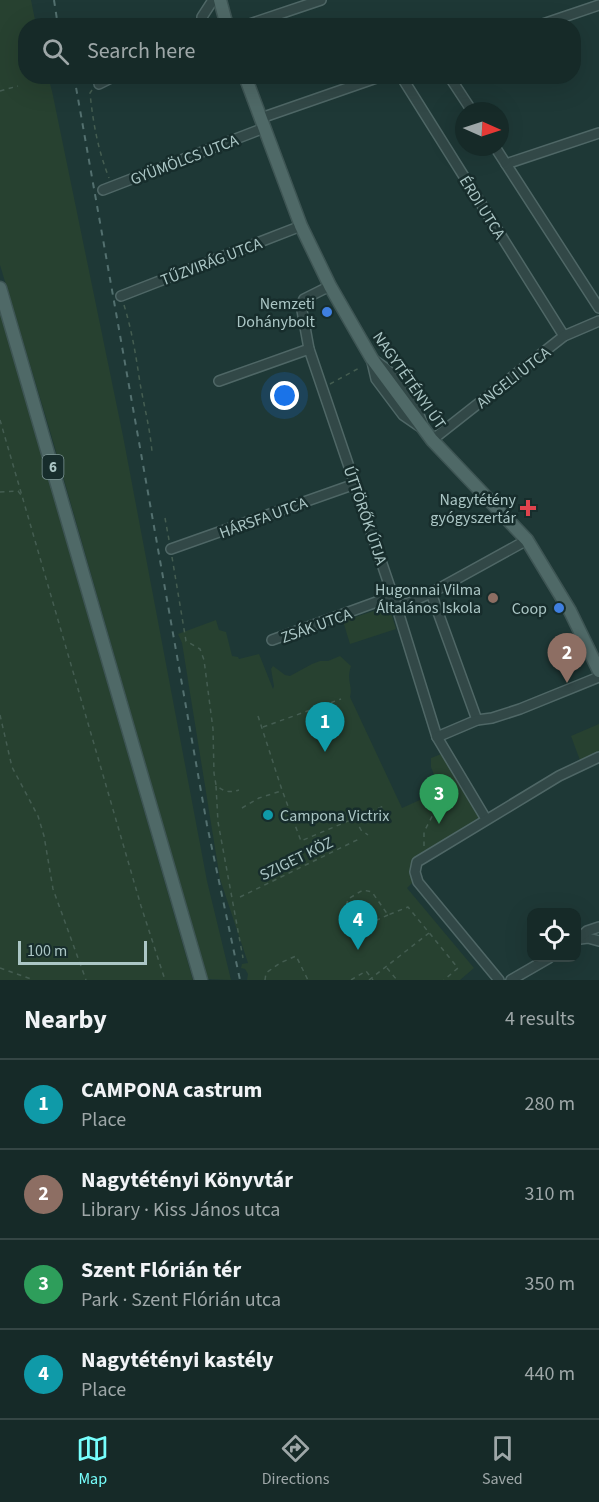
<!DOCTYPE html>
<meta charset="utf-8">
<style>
body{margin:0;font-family:"Source Sans 3",sans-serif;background:#1f3230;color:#f1f3f6}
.controls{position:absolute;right:18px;bottom:18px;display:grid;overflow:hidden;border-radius:12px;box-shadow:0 6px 24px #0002}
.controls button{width:54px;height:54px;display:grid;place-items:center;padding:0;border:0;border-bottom:2px solid #354645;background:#162a28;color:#f1f3f6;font:30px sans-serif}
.compass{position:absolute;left:455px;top:102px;width:54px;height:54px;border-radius:50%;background:#162a28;box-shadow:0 6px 24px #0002;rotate:93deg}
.scale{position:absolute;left:18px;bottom:15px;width:129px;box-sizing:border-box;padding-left:6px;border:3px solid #abc6c5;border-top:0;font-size:16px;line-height:21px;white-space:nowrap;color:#abc6c5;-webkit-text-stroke:4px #172d2c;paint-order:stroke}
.you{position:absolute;left:285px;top:396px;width:21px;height:21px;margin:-15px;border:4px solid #fff;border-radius:50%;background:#1a73e8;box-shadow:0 0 0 9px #1a73e833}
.badge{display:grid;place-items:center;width:39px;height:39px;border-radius:50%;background:#77fffd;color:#fff;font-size:20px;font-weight:700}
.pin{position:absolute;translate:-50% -50px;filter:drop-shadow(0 2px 3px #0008)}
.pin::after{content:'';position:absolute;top:32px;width:21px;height:18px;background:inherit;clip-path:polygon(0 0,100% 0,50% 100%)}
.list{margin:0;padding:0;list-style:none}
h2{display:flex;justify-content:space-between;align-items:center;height:78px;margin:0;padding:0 24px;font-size:26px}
h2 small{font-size:20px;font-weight:400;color:#9ea7a8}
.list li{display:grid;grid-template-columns:39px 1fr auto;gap:18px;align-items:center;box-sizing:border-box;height:90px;padding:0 24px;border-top:2px solid #354645}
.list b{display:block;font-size:22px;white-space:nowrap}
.list p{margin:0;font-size:20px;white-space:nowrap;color:#9ea7a8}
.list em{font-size:20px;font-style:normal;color:#9ea7a8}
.icon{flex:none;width:33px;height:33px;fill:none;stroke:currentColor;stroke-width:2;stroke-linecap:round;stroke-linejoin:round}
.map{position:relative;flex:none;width:599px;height:980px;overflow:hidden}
.search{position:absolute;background:#162a28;box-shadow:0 6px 24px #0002;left:18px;right:18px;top:18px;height:66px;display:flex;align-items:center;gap:15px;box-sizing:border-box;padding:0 21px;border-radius:24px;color:#9ea7a8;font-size:22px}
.sheet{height:438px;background:#162a28}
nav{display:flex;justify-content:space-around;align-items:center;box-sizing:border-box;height:84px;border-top:2px solid #354645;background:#162a28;font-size:16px;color:#9ea7a8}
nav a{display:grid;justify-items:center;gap:3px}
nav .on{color:#77fffd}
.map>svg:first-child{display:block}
</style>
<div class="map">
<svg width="599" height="980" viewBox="0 0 599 980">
<rect width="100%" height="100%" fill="#1e3836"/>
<g fill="#274130">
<polygon points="0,0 31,0 36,25 26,26 26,76 48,77 52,91 123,436 207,881 231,980 207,979 50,431 0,265"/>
<polygon points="0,311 193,980 0,980"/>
<polygon points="389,606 396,629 350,644 343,621"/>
<path d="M216,620L219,630L226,632L232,656L238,657L239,659L259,654L273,689L274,686L271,669L273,666L285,675L290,676L312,664L320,661H328L340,656L351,666C346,681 353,686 350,697L402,808L440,791L431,767V758L444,753L480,817L418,856L413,882L407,888L474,968L460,980H247L248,974L245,969L241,968L242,964L248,963L220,879L182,643L178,634Z"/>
<polygon points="599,724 599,754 581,763 571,736"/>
</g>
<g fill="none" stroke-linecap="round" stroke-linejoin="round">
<defs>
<g id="minor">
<polyline points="202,26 202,17 213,0"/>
<polyline points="244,26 321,0"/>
<polyline points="537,26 599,5"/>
<polyline points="401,76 564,336"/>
<polyline points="449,76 472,111"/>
<polyline points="99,84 115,76"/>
<polyline points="261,118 382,76"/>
<polyline points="495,147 599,308"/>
<polyline points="506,164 599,133"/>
<polyline points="103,190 264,128"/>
<polyline points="330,286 304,299 301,305 309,349 397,608 437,737 486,819"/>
<polyline points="121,296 301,226"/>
<polyline points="372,362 376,379 403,415 419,426"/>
<path d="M377,362C397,375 413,399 422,422"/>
<polyline points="219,381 309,349"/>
<polyline points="432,440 564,336 599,321"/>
<polyline points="171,549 355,484"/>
<polyline points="431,593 477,720"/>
<polyline points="397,608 431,593 527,540"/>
<polyline points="272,640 393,596"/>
<polyline points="437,737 477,720 492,718 520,709 599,677"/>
<polyline points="580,939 588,938 599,941"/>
<polyline points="576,941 587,931 599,927"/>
<polyline points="499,980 418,882 415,872 417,862 559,776 599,757"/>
<polyline points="511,980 549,958"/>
</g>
<g id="major">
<polyline points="220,0 227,26"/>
<polyline points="245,76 301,226 330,286 372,359 432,440 527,540 570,611 599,671"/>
<polyline points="0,288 201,980"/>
</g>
</defs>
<use href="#minor" stroke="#4f6766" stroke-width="12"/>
<use href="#major" stroke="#3e5554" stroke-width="15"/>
<g stroke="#445d51" stroke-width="1.5" stroke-dasharray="4.5 4.5" stroke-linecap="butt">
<path d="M92,90L90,93C93,123 98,150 109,178"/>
<polyline points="0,91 18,86"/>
<path d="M124,305C132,331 136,356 140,383C144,406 150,428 152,452"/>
<polyline points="387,350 391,360"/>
<polyline points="330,384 361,367"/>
<polyline points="0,420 141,906 165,980"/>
<polyline points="0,492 18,491 21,495"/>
<polyline points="165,518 169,540"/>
<path d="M172,557L186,641L200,649L204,660L213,729L214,773L216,785C224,792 229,793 239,790"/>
<polyline points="0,715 12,767 38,816 44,836 53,889 86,980"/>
<polyline points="258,716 282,790 301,841 386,805"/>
<polyline points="263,727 341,699"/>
<polyline points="216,786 218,822 243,958"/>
<polyline points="242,808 259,798 281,791"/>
<polyline points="355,819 361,830 368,835"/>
<polyline points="424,846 424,832 451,780"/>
<polyline points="240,897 361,838"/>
<polyline points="388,915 366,925 357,922 346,908 348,899 363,890 372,892 388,915 408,907 458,968 444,980"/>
<polyline points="0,968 34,980"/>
<polyline points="387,968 397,980"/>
<polyline points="265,980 266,973 280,963 296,956 308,980"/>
<polyline points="351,980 366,971 373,980"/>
<polyline points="369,980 429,933"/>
</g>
<use href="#minor" stroke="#324847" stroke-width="9"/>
<use href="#major" stroke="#4f6967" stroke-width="12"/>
<g stroke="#53706f" stroke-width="2" stroke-dasharray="6 6" stroke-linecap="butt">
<polyline points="54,0 58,26"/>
<polyline points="74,76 207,825 240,980"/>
</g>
</g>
<g fill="#3f7fe0" stroke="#172d2c" stroke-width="2">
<circle cx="327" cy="312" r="6"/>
<circle cx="559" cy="608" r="6"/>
</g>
<path fill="#e0444e" stroke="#172d2c" stroke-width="2" d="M525 499h6v6h6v6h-6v6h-6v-6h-6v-6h6z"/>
<circle fill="#8d6e63" stroke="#172d2c" stroke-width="2" cx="493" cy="598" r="6"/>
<circle fill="#0f9aa8" stroke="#172d2c" stroke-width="2" cx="268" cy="815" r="6"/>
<g text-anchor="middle" stroke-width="5" stroke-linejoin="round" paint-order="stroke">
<rect fill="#172d2c" stroke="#7f9897" stroke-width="1.5" x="42.5" y="455" width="21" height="24" rx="4.5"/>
<g font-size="15" font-weight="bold" fill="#abc6c5">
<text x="53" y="472">6</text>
</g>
<g font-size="16" fill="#abc6c5" stroke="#172d2c">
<text transform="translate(184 159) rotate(-21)" y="6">GYÜMÖLCS UTCA</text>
<text transform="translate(483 207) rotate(58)" y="6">ÉRDI UTCA</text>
<text transform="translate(211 261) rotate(-21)" y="6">TŰZVIRÁG UTCA</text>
<text transform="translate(513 377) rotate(-38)" y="6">ANGELI UTCA</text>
<text transform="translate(410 380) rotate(55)" y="6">NAGYTÉTÉNYI ÚT</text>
<text transform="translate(366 515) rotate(71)" y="6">ÚTTÖRŐK ÚTJA</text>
<text transform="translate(263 517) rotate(-20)" y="6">HÁRSFA UTCA</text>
<text transform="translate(316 625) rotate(-20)" y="6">ZSÁK UTCA</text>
<text transform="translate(296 858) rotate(-26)" y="6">SZIGET KÖZ</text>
</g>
<g font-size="16" fill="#abc6c5" stroke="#172d2c" text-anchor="end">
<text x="315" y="309">Nemzeti<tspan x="315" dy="18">Dohánybolt</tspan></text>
<text x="516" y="505">Nagytétény<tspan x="516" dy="18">gyógyszertár</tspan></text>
<text x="481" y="595">Hugonnai Vilma<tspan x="481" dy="18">Általános Iskola</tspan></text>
<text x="547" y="614">Coop</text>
<text x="280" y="821" text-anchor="start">Campona Victrix</text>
</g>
</g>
</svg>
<div class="controls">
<button><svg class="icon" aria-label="locate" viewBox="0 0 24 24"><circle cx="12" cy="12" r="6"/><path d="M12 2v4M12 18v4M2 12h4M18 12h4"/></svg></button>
</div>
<svg class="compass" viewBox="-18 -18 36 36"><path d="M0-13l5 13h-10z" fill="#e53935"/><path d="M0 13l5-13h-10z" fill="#9ea7a8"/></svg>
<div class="scale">100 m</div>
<div class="you"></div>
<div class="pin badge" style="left:325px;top:752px;background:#0f9aa8">1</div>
<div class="pin badge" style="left:567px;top:683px;background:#8d6e63">2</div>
<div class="pin badge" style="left:439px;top:824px;background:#2e9e5b">3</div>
<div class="pin badge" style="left:358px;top:950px;background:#0f9aa8">4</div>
<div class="search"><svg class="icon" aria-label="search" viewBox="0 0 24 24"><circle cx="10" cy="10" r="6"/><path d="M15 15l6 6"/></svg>Search here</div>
</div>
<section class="sheet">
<h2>Nearby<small>4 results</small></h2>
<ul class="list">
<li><span class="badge" style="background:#0f9aa8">1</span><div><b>CAMPONA castrum</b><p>Place</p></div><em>280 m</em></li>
<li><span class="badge" style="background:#8d6e63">2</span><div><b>Nagytétényi Könyvtár</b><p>Library · Kiss János utca</p></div><em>310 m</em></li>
<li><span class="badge" style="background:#2e9e5b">3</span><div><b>Szent Flórián tér</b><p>Park · Szent Flórián utca</p></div><em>350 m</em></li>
<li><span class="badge" style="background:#0f9aa8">4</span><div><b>Nagytétényi kastély</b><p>Place</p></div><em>440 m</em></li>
</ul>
</section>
<nav>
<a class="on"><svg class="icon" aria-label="map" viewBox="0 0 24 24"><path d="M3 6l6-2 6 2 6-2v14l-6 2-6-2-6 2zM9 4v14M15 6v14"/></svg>Map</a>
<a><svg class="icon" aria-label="directions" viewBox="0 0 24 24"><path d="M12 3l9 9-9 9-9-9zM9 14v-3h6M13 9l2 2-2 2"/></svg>Directions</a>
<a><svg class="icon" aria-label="saved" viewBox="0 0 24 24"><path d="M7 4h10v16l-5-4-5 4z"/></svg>Saved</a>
</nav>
